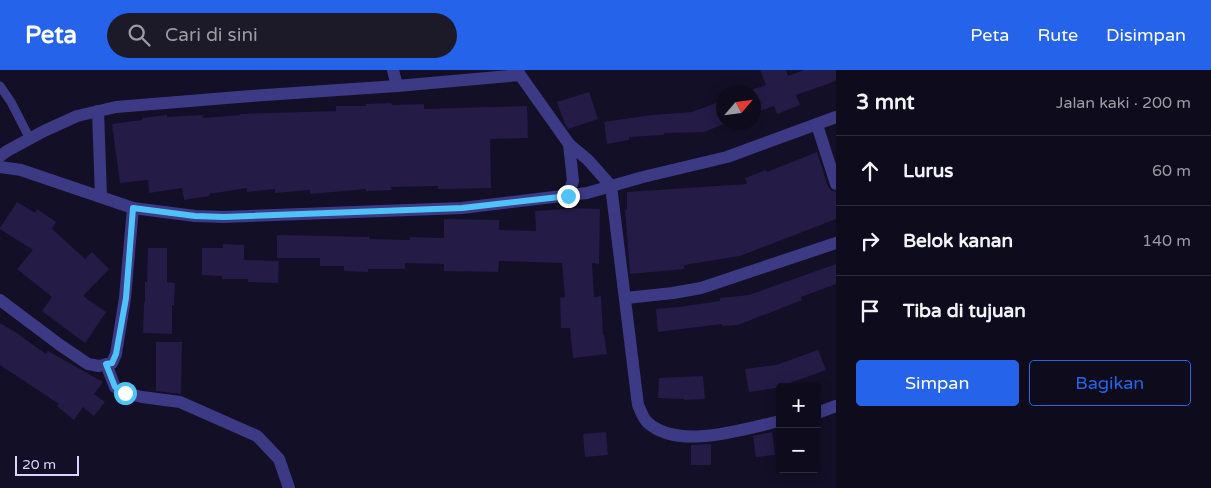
<!DOCTYPE html>
<html lang="id">
<meta charset="utf-8">
<style>
body{margin:0;font-family:"Varela Round",sans-serif;background:#1c1929;color:#f1f3f6}
.controls{position:absolute;right:15px;bottom:15px;display:grid;overflow:hidden;border-radius:5px;box-shadow:0 2px 12px #0003}
.controls button{width:45px;height:45px;display:grid;place-items:center;padding:0;border:0;border-bottom:1px solid #2e2b3b;background:#0e0b1c;color:#f1f3f6;font:25px sans-serif}
.compass{position:absolute;left:716px;top:15px;width:45px;height:45px;border-radius:50%;background:#0e0b1c;box-shadow:0 2px 12px #0003;rotate:62deg}
.scale{position:absolute;left:15px;bottom:12px;width:64px;box-sizing:border-box;padding-left:5px;border:2px solid #d9d4ff;border-top:0;font-size:14px;line-height:18px;white-space:nowrap;color:#d9d4ff;-webkit-text-stroke:4px #130f26;paint-order:stroke}
.stop{position:absolute;width:15px;height:15px;margin:-11px;border:4px solid #4fc3f7;border-radius:50%;background:#fff}
.stop.end{background:#4fc3f7;border-color:#fff;box-shadow:0 1px 5px #0008}
.list{margin:0;padding:0;list-style:none}
h2{display:flex;justify-content:space-between;align-items:center;height:65px;margin:0;padding:0 20px;font-size:21px}
h2 small{font-size:16px;font-weight:400;color:#9b9ba3}
.list li{display:grid;grid-template-columns:32px 1fr auto;gap:15px;align-items:center;box-sizing:border-box;height:70px;padding:0 20px;border-top:1px solid #2e2b3b}
.list b{display:block;font-size:19px;white-space:nowrap}
.list em{font-size:16px;font-style:normal;color:#9b9ba3}
.actions{display:flex;gap:10px;padding:15px 20px}
.actions a{flex:1;padding:11px 0;border:1px solid #2563eb;border-radius:5px;text-align:center;font-size:18px;color:#2563eb}
.actions .main{background:#2563eb;color:#fff}
.icon{flex:none;width:28px;height:28px;fill:none;stroke:currentColor;stroke-width:2;stroke-linecap:round;stroke-linejoin:round}
.map{position:relative;flex:none;width:836px;height:418px;overflow:hidden}
header{display:flex;align-items:center;gap:30px;box-sizing:border-box;height:70px;padding:0 25px;background:#2563eb;color:#fff}
header strong{font-size:24px}
nav{display:flex;gap:28px;margin-inline-start:auto;font-size:18px}
.search{width:350px;height:45px;background:#1c1929;display:flex;align-items:center;gap:12px;box-sizing:border-box;padding:0 18px;border-radius:28px;color:#9b9ba3;font-size:19px}
main{display:flex}
aside{flex:1;background:#0e0b1c}
.map>svg:first-child{display:block}
</style>
<header>
<strong>Peta</strong>
<div class="search"><svg class="icon" aria-label="search" viewBox="0 0 24 24"><circle cx="10" cy="10" r="6"/><path d="M15 15l6 6"/></svg>Cari di sini</div>
<nav><a>Peta</a><a>Rute</a><a>Disimpan</a></nav>
</header>
<main>
<div class="map">
<svg width="836" height="418" viewBox="0 0 836 418">
<rect width="100%" height="100%" fill="#130f26"/>
<g fill="#241b47">
<polygon points="760,0 786,0 788,6 804,0 836,0 836,11 796,25 800,35 777,44 774,36 754,43 754,22 745,22 766,15"/>
<polygon points="589,22 598,49 568,59 565,54 557,32"/>
<polygon points="724,30 724,52 729,52 704,62 664,63 664,65 629,67 629,70 607,74 604,52 651,45 692,42"/>
<polygon points="391,33 392,35 424,34 424,39 527,36 528,68 490,69 491,118 438,119 438,116 391,117 392,120 366,121 366,119 310,124 310,120 275,123 275,119 247,122 247,118 209,124 209,126 184,130 182,118 149,123 148,110 120,113 112,54 142,50 142,48 167,45 167,47 202,45 203,48 240,45 240,44 336,41 336,36 366,36 366,34"/>
<polygon points="817,82 828,117 831,120 836,122 836,149 740,186 684,195 684,199 630,204 625,139 627,140 627,122 747,114 745,108 766,100 767,102"/>
<polygon points="17,132 35,143 37,139 56,152 52,159 85,189 92,182 109,199 83,226 106,242 85,273 42,241 52,227 17,199 33,180 0,159 0,158"/>
<polygon points="566,138 600,139 599,194 592,193 594,227 601,226 603,265 604,265 607,284 573,288 570,258 561,258 560,228 565,227 562,193 499,191 498,202 444,201 444,194 405,193 405,199 368,199 368,202 344,201 344,196 320,196 320,188 277,188 277,165 369,167 369,169 410,170 410,167 444,168 444,149 499,150 499,160 536,161 535,141 566,139"/>
<polygon points="223,174 244,175 244,190 279,191 278,213 248,212 248,209 222,209 222,206 202,205 202,178 223,178"/>
<polygon points="148,178 167,178 167,212 175,213 174,235 172,235 172,264 143,263 144,232 145,233 145,212 147,212"/>
<polygon points="836,194 836,214 801,227 802,230 738,255 722,256 722,254 658,262 656,239 679,237 720,231 720,228 749,225"/>
<polygon points="0,253 18,264 46,284 48,281 103,312 94,324 105,332 94,346 83,337 74,350 57,336 59,334 0,295"/>
<polygon points="156,272 182,272 181,324 156,321"/>
<polygon points="818,280 826,300 776,318 749,322 745,299 776,295"/>
<polygon points="703,306 705,329 684,330 684,329 658,328 659,308"/>
<polygon points="606,362 608,385 585,387 583,364"/>
<polygon points="772,362 775,385 756,387 753,366"/>
<polygon points="711,374 711,395 691,395 691,375"/>
</g>
<g fill="none" stroke-linecap="round" stroke-linejoin="round">
<polyline stroke="#3d3a85" stroke-width="9" points="0,16 11,32 30,69"/>
<g stroke="#3d3a85" stroke-width="12">
<polyline points="393,0 397,16"/>
<path d="M518,0L520,5L569,74L588,90L611,116L638,335C641,341 643,348 647,352C678,381 743,359 780,351"/>
<polyline points="98,41 101,127"/>
<polyline points="817,55 836,114"/>
<polyline points="0,86 7,81 44,61 77,46 116,37 251,26 397,16 520,5"/>
<polyline points="0,97 21,100 133,138 195,146 224,147 462,138 587,123 643,107 727,87 836,47"/>
<polyline points="568,125 573,111 569,74"/>
<polyline points="626,228 673,223 701,218 836,173"/>
<polyline points="0,230 60,275 88,294 99,296 112,293 116,284 125,228 133,138"/>
<polyline points="106,294 115,317 125,323 142,327 180,332 257,366 279,389 289,418"/>
<polyline points="817,343 836,336"/>
</g>
</g>
<g fill="none" stroke-linecap="round" stroke-linejoin="round">
<polyline stroke="#4fc3f7" stroke-width="6" points="125,323 115,317 106,294 112,293 116,284 126,228 133,138 195,146 224,147 462,138 568,126"/>
</g>
</svg>
<div class="controls">
<button>+</button>
<button>−</button>
</div>
<svg class="compass" viewBox="-18 -18 36 36"><path d="M0-13l5 13h-10z" fill="#e53935"/><path d="M0 13l5-13h-10z" fill="#9b9ba3"/></svg>
<div class="scale">20 m</div>
<div class="stop" style="left:125px;top:323px"></div>
<div class="stop end" style="left:568px;top:126px"></div>
</div>
<aside>
<h2>3 mnt<small>Jalan kaki · 200 m</small></h2>
<ul class="list">
<li><svg class="icon" aria-label="ahead" viewBox="0 0 24 24"><path d="M12 20V5M6 11l6-6 6 6"/></svg><div><b>Lurus</b></div><em>60 m</em></li>
<li><svg class="icon" aria-label="right" viewBox="0 0 24 24"><path d="M7 20v-9h11M14 6l5 5-5 5"/></svg><div><b>Belok kanan</b></div><em>140 m</em></li>
<li><svg class="icon" aria-label="arrive" viewBox="0 0 24 24"><path d="M6 21V4h12l-3 4 3 4H6"/></svg><div><b>Tiba di tujuan</b></div></li>
</ul>
<div class="actions"><a class="main">Simpan</a><a>Bagikan</a></div>
</aside>
</main>
